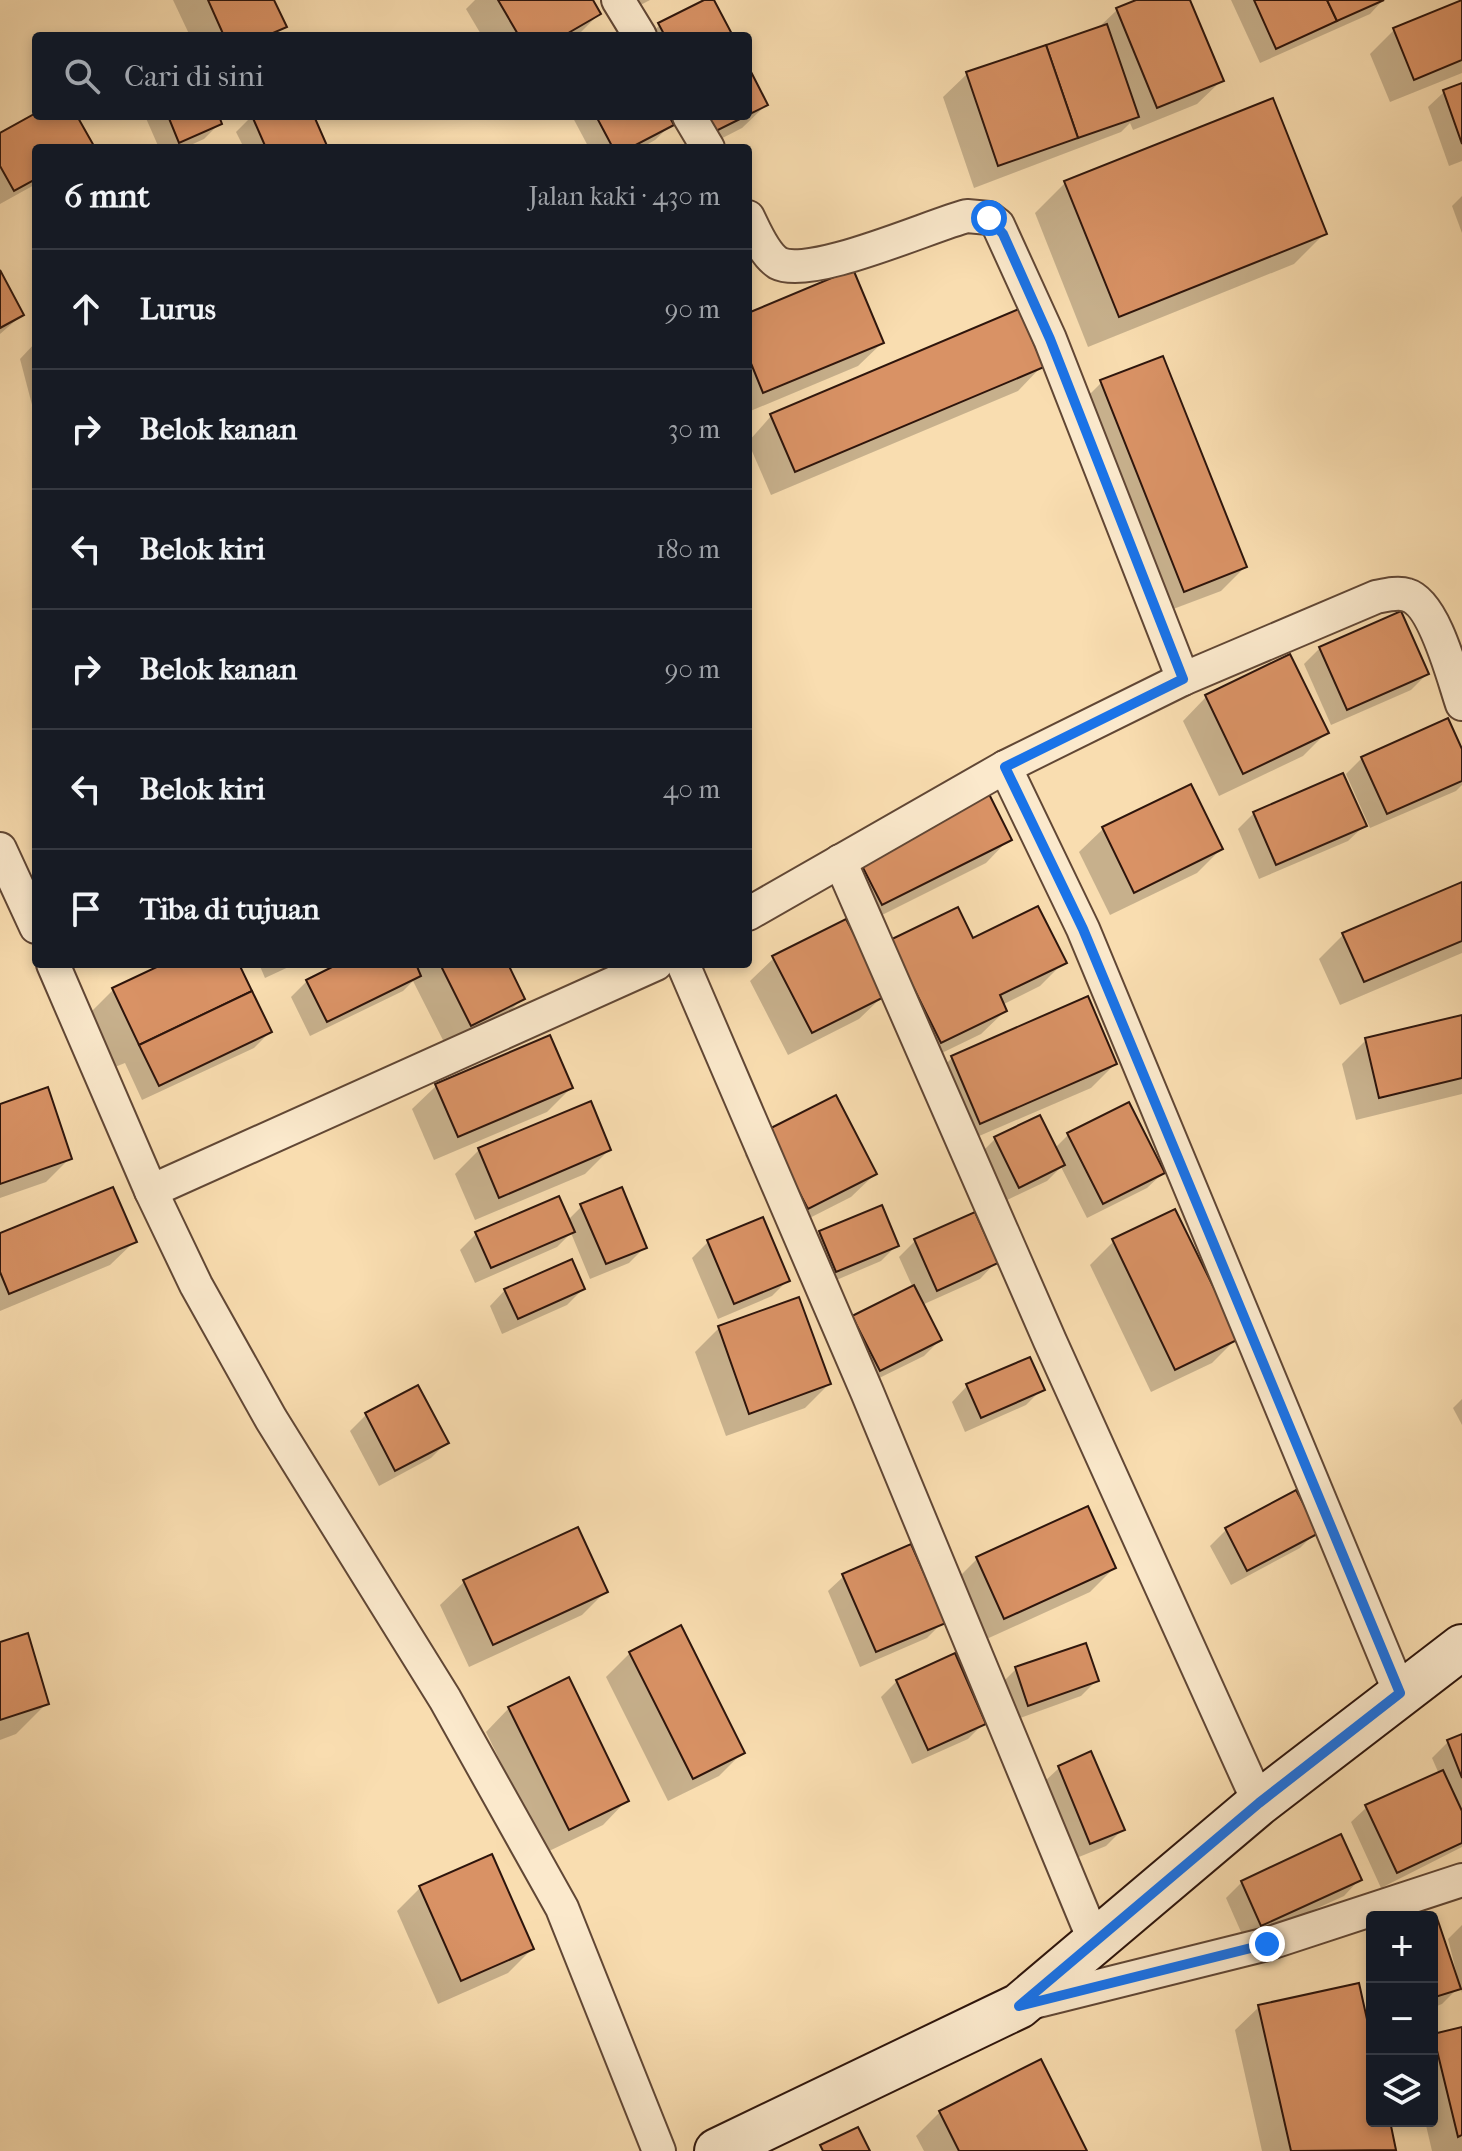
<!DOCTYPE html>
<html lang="id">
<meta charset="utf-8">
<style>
body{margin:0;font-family:"IM FELL French Canon",serif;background:#242831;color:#f1f3f6}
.controls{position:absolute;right:24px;bottom:24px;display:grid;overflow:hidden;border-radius:8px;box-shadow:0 4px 12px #0003}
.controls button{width:72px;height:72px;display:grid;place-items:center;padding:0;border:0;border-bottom:2px solid #363941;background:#171b24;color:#f1f3f6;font:40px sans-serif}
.stop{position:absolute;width:24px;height:24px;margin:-18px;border:6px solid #1a73e8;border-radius:50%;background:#fff}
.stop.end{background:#1a73e8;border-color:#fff;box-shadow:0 2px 8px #0008}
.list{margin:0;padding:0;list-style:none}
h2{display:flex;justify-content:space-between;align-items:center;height:104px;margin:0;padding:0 32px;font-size:34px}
h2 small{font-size:26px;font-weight:400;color:#9ea1a6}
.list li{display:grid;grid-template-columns:52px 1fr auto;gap:24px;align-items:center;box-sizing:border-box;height:120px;padding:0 32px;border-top:2px solid #363941}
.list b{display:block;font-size:30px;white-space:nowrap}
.list em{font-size:26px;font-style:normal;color:#9ea1a6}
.icon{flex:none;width:44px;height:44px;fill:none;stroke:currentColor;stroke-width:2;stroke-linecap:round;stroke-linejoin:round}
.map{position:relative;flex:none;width:1462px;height:2151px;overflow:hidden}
.search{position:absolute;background:#171b24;box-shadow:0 4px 12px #0003;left:32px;top:32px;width:720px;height:88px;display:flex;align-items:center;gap:20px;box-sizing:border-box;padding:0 28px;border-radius:8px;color:#9ea1a6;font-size:30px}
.panel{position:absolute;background:#171b24;box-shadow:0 4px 12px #0003;left:32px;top:144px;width:720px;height:824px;border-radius:8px}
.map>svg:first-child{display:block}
</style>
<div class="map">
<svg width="1462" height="2151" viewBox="0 0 1462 2151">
<rect width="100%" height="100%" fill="#f9ddb0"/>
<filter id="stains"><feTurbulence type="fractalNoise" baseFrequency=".0025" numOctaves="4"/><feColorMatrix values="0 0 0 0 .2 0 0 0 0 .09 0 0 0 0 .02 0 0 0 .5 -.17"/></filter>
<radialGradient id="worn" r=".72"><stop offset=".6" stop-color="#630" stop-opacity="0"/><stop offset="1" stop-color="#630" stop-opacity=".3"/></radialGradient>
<g fill="#0003">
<polygon points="173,0 272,0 284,26 274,36 190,36"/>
<polygon points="475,0 591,0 599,14 577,36 482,36 466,9"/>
<polygon points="601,0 650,0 612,20"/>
<polygon points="708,0 712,0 730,36 648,36 660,25"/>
<polygon points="1141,0 1188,0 1221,81 1197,104 1133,130 1130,123 1121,132 974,188 943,97 967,74 1097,29 1117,10"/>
<polygon points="1231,0 1383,0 1370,14 1260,63"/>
<polygon points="1462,2 1462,73 1390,102 1370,54 1394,30"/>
<polygon points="748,70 766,105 742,128 703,148 687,148 674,122 655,140 641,148 589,148 572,116 748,116"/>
<polygon points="1462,86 1462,161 1449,166 1428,107 1444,92"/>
<polygon points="145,116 217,116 220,123 204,139 184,148 159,148"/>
<polygon points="252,116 312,116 326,148 244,148 236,132"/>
<polygon points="0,136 92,146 36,148 36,184 0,204"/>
<polygon points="1066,182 1325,233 1294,264 1088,347 1035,213"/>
<polygon points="1462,196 1462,233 1452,206"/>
<polygon points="0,274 22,315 0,334"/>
<polygon points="748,315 882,343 858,366 748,412"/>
<polygon points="36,342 36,420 20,359"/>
<polygon points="1041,367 1018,391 771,495 748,442 771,416"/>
<polygon points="1102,382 1245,567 1221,591 1160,614 1078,406"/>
<polygon points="1320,648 1427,674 1411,690 1331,725 1304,664"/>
<polygon points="1206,697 1327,732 1303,756 1219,796 1183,721"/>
<polygon points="1462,754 1462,785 1456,791 1370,828 1346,774 1362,758"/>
<polygon points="1254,813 1364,826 1348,841 1259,879 1238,829"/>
<polygon points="1103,829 1221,849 1197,873 1110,915 1079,852"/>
<polygon points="1009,839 986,863 858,927 860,860"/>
<polygon points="1462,884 1462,953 1340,1005 1319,959 1343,935"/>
<polygon points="972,940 1064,962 1040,986 1002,1005 1005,1011 981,1034 917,1065 883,996 859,1019 788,1055 750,981 774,958"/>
<polygon points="167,964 237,964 270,1032 254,1048 142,1100 125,1063 115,1067 89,1014 113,990"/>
<polygon points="259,964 295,964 265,978"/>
<polygon points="343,964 506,964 523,998 499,1022 447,1048 413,981 403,991 310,1036 291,997 307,981"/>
<polygon points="1462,1017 1462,1094 1356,1120 1342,1064 1366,1040"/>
<polygon points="952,1058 1115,1064 1091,1088 956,1146 928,1081"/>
<polygon points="436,1086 571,1088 547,1112 434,1160 412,1109"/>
<polygon points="0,1106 70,1158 46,1182 0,1198"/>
<polygon points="1039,1117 1054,1149 1069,1134 1163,1173 1147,1188 1087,1218 1061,1167 1047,1181 1003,1202 979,1155 995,1139"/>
<polygon points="768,1131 875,1174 851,1197 784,1231 745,1155"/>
<polygon points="479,1150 609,1150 585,1174 475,1220 455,1174"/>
<polygon points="582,1206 645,1247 629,1263 590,1279 571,1233 557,1247 475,1283 460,1250 476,1234 568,1220"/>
<polygon points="762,1220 788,1280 772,1296 718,1319 692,1258 708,1242"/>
<polygon points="820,1232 897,1245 881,1261 820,1287 804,1248"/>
<polygon points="0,1235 134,1242 110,1265 0,1311"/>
<polygon points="915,1241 995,1263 980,1279 922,1305 940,1340 924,1356 863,1386 837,1333 853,1318 913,1288 899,1257"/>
<polygon points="1114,1241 1236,1339 1212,1363 1151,1392 1090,1265"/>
<polygon points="583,1289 567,1305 502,1334 490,1306 505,1290"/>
<polygon points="719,1328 829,1384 805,1408 726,1436 695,1352"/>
<polygon points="967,1386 1042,1389 1026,1405 965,1432 952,1402"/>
<polygon points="417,1388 447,1442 431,1458 379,1486 350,1431 366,1415"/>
<polygon points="1462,1399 1462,1425 1453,1408"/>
<polygon points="1087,1509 1114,1568 1090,1592 980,1642 953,1583 977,1559"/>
<polygon points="1226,1530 1316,1532 1300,1548 1231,1585 1210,1546"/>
<polygon points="844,1576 943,1622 927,1638 860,1667 828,1591"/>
<polygon points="464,1582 606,1591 582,1615 469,1667 440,1605"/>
<polygon points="0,1644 47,1703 16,1734 0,1740"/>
<polygon points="1085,1645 1097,1680 1081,1696 1012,1721 1000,1685 1016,1669"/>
<polygon points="630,1653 743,1752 719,1776 668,1801 606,1677"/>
<polygon points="897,1681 984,1723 968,1739 912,1764 881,1697"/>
<polygon points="509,1708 626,1801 603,1825 545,1853 486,1732"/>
<polygon points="1462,1736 1462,1847 1381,1888 1351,1822 1367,1807 1439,1774 1432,1758 1448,1742"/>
<polygon points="1059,1768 1122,1830 1106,1846 1074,1859 1043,1783"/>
<polygon points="1359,1880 1344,1896 1245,1941 1226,1898 1242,1882"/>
<polygon points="420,1888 532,1949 508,1973 438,2004 397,1911"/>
<polygon points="1432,1922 1454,1976 1457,1975 1448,1939 1462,1925 1462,1993 1460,1986 1442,2004 1432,2008"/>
<polygon points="1259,2007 1372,2051 1372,2121 1388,2121 1393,2151 1262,2151 1235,2030"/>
<polygon points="1462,2029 1462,2151 1432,2151 1425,2121 1432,2121 1432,2038"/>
<polygon points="940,2112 1085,2151 924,2151 916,2136"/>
</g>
<g fill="#d99265" stroke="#2e150c" stroke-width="2">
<polygon points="208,0 274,0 287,27 266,36 224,36"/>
<polygon points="498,0 593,0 601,14 563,36 519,36"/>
<polygon points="704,0 714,0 733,36 665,36 658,23"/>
<polygon points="1136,0 1190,0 1224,81 1157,108 1116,8"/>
<polygon points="1254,0 1327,0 1337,21 1276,49"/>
<polygon points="1327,0 1384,0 1337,21"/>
<polygon points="1462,0 1462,60 1414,80 1393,28"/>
<polygon points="1107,24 1139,117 1078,138 1046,45"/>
<polygon points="1046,45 1078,138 998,166 966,72"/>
<polygon points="748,66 768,105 748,115"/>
<polygon points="1462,83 1462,144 1443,90"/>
<polygon points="1273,98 1327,234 1119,317 1064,181"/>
<polygon points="36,113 77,116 94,146 36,148 36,179 14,191 0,166 0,133"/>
<polygon points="168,116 219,116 222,124 179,143"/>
<polygon points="252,116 314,116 328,148 266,148"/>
<polygon points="596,116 669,116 674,125 630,148 613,148"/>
<polygon points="706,116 746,116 714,132"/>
<polygon points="853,269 884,343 763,393 748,356 748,313"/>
<polygon points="0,270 24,315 0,328"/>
<polygon points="1019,309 1044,367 795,472 770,414"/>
<polygon points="1163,356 1247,567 1184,592 1100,380"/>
<polygon points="1401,611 1429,674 1347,710 1319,647"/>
<polygon points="1290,654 1329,733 1243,774 1205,695"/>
<polygon points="1448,718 1462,749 1462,781 1387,814 1361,757"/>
<polygon points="1343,773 1367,826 1276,865 1253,812"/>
<polygon points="1191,784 1223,849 1134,893 1102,827"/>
<polygon points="988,792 1012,840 882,905 858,858"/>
<polygon points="1462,882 1462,941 1364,982 1342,933"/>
<polygon points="1038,906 1067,963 1000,995 1007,1011 941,1043 890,940 958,907 973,938"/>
<polygon points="846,919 886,996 812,1033 772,956"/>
<polygon points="163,964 239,964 252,991 139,1045 112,988"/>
<polygon points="338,964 416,964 421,976 327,1022 306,980"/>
<polygon points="440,964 508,964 525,999 471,1026"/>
<polygon points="252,991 272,1032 159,1086 139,1045"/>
<polygon points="1088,996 1117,1064 980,1124 951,1056"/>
<polygon points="1462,1015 1462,1078 1379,1098 1365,1038"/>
<polygon points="550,1035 573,1088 458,1137 435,1084"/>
<polygon points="48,1087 72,1159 0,1184 0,1104"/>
<polygon points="836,1095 877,1174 808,1209 767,1130"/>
<polygon points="591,1101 611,1150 499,1198 478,1148"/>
<polygon points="1129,1102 1165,1173 1103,1204 1067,1133"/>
<polygon points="1040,1115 1065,1165 1019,1188 994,1137"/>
<polygon points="113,1187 137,1242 9,1294 0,1272 0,1233"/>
<polygon points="622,1187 647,1248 606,1264 580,1204"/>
<polygon points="559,1196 575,1232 491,1268 475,1232"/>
<polygon points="882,1205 899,1246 836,1272 819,1231"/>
<polygon points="1175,1209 1239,1339 1175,1370 1112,1239"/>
<polygon points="975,1212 998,1263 937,1291 914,1239"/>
<polygon points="763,1217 790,1281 734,1304 707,1240"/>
<polygon points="572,1259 585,1289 518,1319 504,1289"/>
<polygon points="914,1285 942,1340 880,1371 852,1316"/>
<polygon points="799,1297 831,1384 749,1414 718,1326"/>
<polygon points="1030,1357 1045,1390 981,1418 966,1384"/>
<polygon points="418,1385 449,1443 395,1471 365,1413"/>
<polygon points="1296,1490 1319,1533 1247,1571 1225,1528"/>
<polygon points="1088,1506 1116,1568 1004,1619 976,1557"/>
<polygon points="578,1527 608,1592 493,1645 463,1580"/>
<polygon points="911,1544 946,1623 876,1652 842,1574"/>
<polygon points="681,1625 745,1753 693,1779 629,1652"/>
<polygon points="28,1633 49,1704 0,1720 0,1642"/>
<polygon points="1086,1643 1099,1681 1028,1706 1015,1667"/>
<polygon points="955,1653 986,1724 928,1750 896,1680"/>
<polygon points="569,1677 629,1801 569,1830 508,1707"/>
<polygon points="1462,1734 1462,1778 1447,1740"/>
<polygon points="1091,1751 1125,1830 1090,1844 1058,1766"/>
<polygon points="1443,1770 1462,1811 1462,1843 1397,1873 1365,1805"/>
<polygon points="1341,1834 1362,1880 1261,1926 1241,1881"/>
<polygon points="492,1854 534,1949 461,1981 419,1886"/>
<polygon points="1437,1918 1461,1989 1432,1998 1432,1920"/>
<polygon points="1359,1983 1372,2042 1372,2121 1390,2121 1396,2150 1291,2151 1258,2005"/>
<polygon points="1462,2027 1462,2135 1458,2137 1433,2034"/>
<polygon points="1041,2059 1087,2151 959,2151 939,2111"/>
<polygon points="858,2127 870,2151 823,2151 820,2145"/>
</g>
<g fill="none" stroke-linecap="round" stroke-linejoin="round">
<defs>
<g id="street">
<polyline points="618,0 640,36"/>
<polyline points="689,116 708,148"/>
<path d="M748,217C755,231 764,254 778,263C810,280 931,225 967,216L989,218L998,225L1050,339L1183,679"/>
<polyline points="1005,767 1083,929 1400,1693"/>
<polyline points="0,849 36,927"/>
<polyline points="840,861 1050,1341 1259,1803"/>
<path d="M748,914L1005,767L1183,679L1376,597C1386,595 1398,592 1407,595C1435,603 1453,678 1462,704"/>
<polyline points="53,964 151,1191 196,1285 271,1419 445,1699 562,1908 659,2151"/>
<polyline points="683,964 867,1392 1094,1940"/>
<polyline points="151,1191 656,964"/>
<polyline points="1026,2004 1267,1944 1462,1880"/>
</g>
<polyline id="secondary" points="717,2151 1019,2006 1259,1803 1462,1647"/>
</defs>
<use href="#street" stroke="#614735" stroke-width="36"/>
<use href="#secondary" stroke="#2e150c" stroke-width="48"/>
<use href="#street" stroke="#fbe9cc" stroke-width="32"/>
<use href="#secondary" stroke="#fbe9cc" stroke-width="44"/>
</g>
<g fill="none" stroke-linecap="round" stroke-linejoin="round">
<polyline stroke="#1a73e8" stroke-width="10" points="989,218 1003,234 1050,339 1183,679 1005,767 1083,929 1400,1693 1259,1803 1019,2006 1267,1944"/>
</g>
<rect width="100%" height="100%" filter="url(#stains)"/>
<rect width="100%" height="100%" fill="url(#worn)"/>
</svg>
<div class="controls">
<button>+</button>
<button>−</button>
<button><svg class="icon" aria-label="layers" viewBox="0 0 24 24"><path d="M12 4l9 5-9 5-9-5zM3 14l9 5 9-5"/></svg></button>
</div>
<div class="stop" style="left:989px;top:218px"></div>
<div class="stop end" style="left:1267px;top:1944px"></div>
<div class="search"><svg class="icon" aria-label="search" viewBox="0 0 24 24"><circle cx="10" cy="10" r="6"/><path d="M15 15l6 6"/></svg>Cari di sini</div>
<section class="panel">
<h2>6 mnt<small>Jalan kaki · 430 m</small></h2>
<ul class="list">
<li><svg class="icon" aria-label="ahead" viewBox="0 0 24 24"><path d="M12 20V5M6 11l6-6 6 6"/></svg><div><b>Lurus</b></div><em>90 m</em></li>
<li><svg class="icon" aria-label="right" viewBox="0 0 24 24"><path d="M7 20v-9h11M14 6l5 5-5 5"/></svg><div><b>Belok kanan</b></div><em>30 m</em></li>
<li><svg class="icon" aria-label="left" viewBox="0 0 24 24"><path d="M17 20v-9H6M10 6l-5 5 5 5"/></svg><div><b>Belok kiri</b></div><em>180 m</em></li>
<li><svg class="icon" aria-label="right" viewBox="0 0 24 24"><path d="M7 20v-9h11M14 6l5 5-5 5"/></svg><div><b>Belok kanan</b></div><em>90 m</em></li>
<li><svg class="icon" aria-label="left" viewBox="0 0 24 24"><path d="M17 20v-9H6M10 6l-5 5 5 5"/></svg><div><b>Belok kiri</b></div><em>40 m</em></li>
<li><svg class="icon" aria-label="arrive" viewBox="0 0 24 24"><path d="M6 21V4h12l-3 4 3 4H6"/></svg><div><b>Tiba di tujuan</b></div></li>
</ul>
</section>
</div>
